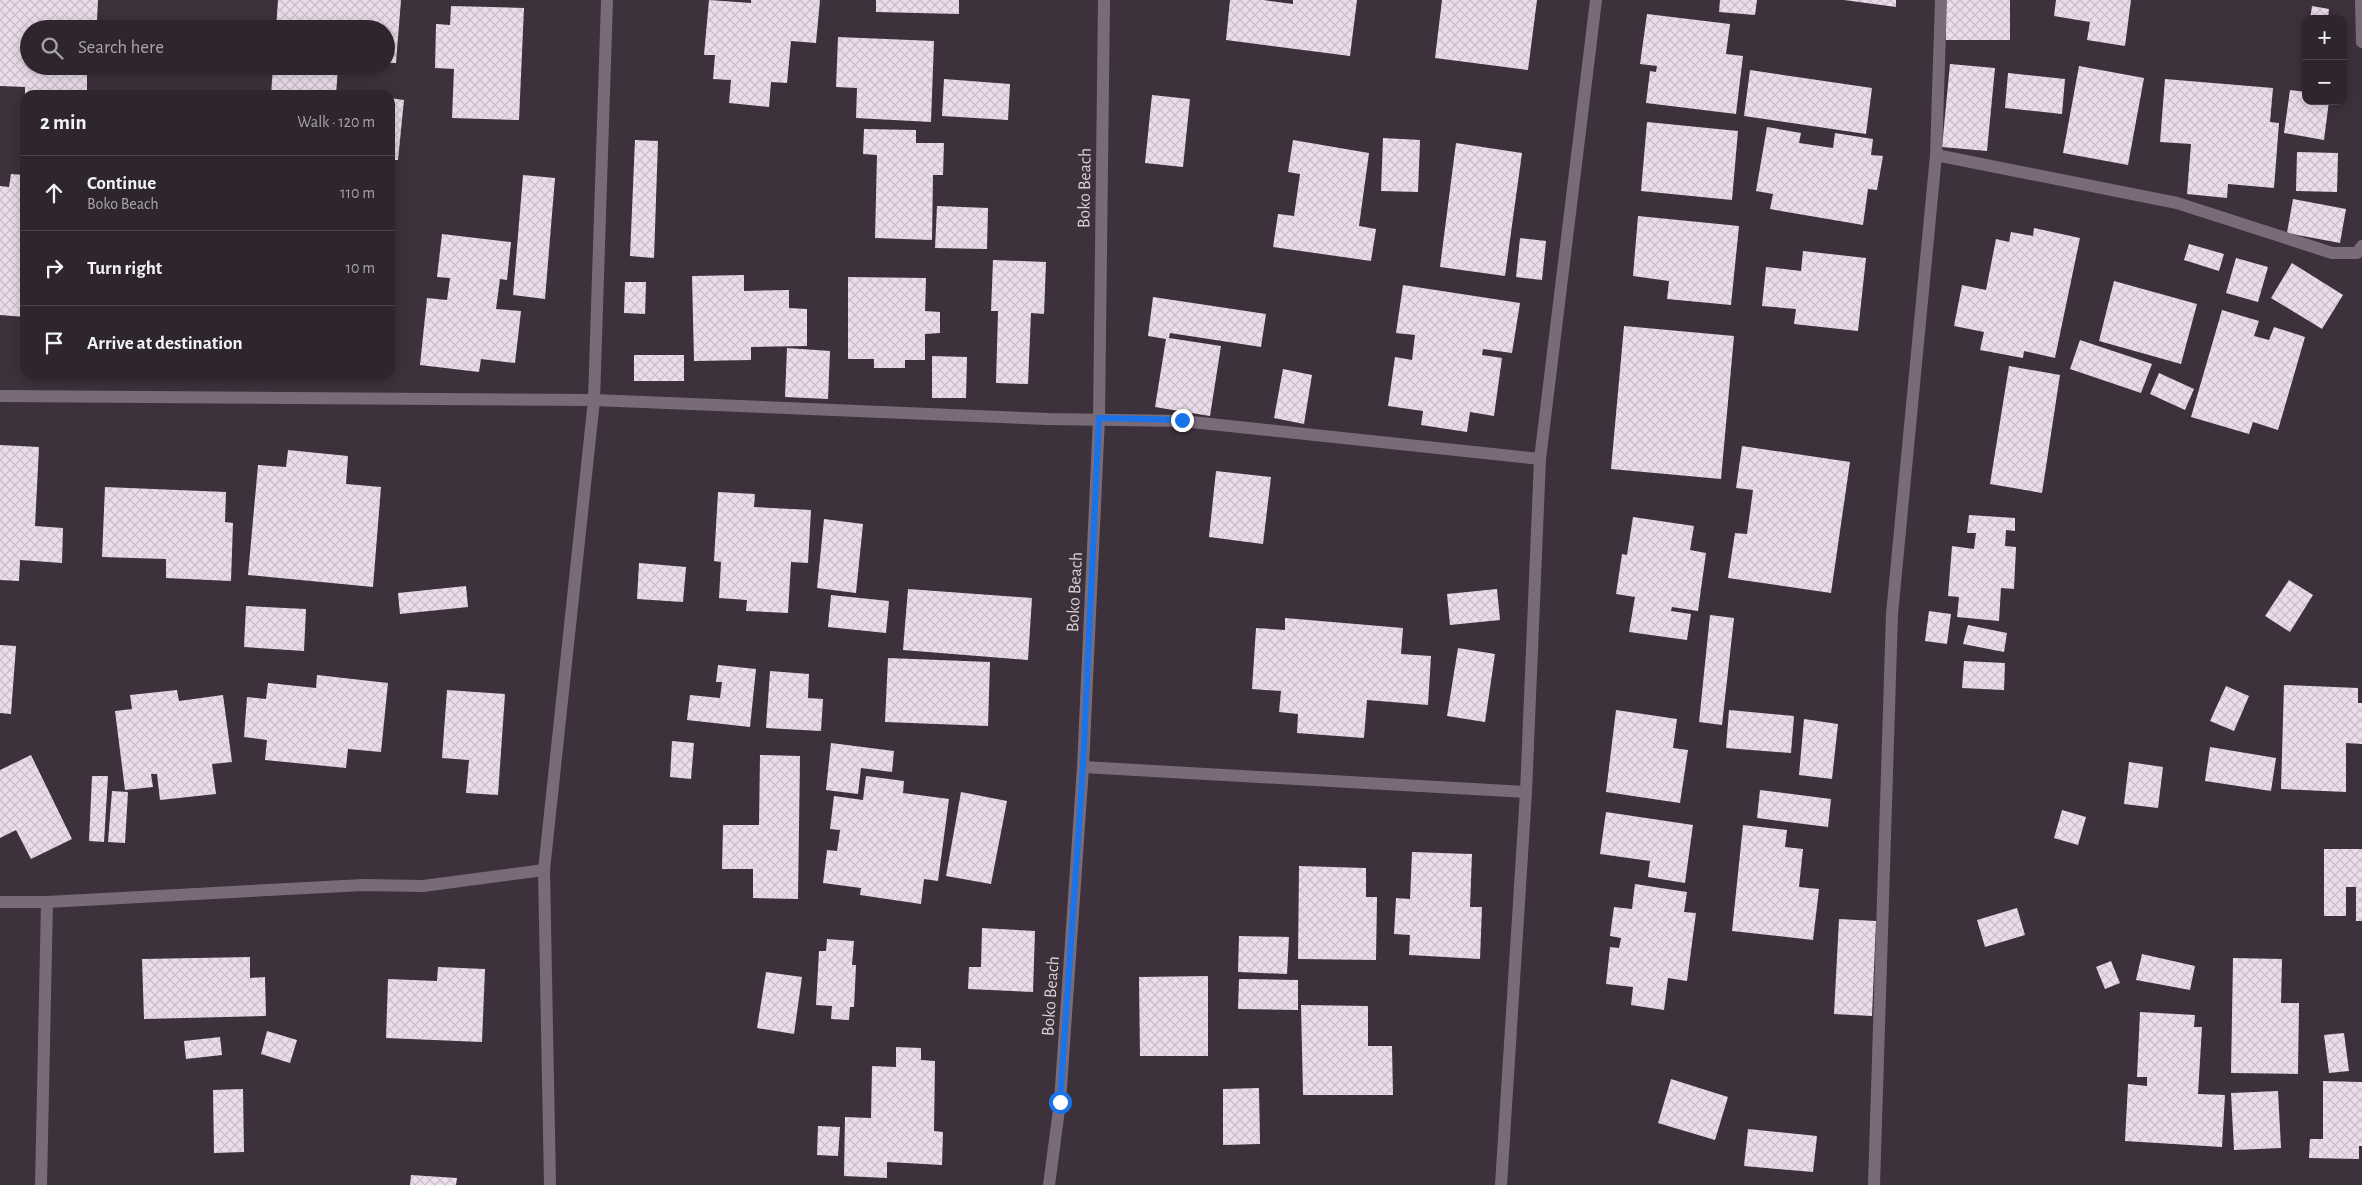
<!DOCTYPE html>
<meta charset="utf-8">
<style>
body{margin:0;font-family:"Alegreya Sans",sans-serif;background:#362d35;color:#f1f3f6}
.controls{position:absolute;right:15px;top:15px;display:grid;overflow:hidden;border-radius:10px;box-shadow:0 2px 12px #0003}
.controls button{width:45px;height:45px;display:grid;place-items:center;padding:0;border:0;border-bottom:1px solid #494249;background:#2e252d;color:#f1f3f6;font:25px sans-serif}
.stop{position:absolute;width:15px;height:15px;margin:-11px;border:4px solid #1a73e8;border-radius:50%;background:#fff}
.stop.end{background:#1a73e8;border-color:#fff;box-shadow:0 1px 5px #0008}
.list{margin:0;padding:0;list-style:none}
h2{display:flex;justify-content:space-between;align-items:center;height:65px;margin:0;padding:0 20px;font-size:21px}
h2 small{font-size:16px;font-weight:400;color:#a7a5aa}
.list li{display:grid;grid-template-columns:32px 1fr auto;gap:15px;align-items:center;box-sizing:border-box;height:75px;padding:0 20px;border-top:1px solid #494249}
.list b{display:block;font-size:19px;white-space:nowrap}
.list p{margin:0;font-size:16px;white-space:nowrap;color:#a7a5aa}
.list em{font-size:16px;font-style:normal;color:#a7a5aa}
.icon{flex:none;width:28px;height:28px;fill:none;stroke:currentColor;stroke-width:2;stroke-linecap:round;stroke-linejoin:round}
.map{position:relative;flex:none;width:2362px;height:1185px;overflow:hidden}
.search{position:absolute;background:#2e252d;box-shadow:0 2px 12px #0003;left:20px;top:20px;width:375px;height:55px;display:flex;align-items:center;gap:12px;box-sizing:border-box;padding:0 18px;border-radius:28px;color:#a7a5aa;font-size:19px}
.panel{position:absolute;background:#2e252d;box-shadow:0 2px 12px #0003;left:20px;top:90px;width:375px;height:290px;border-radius:15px}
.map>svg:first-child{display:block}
</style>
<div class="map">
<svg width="2362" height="1185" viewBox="0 0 2362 1185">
<defs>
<pattern id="building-cross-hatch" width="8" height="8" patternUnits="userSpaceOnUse" patternTransform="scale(1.25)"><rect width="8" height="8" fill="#edddec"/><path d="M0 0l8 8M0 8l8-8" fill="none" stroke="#cabdca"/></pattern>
</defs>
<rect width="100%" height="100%" fill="#3d313c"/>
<g fill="url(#building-cross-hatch)">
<polygon points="0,0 98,0 97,21 105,21 105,29 29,29 29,66 87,66 87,95 25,95 25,87 0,86"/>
<polygon points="278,0 401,0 396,63 386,63 386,29 276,29"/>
<polygon points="709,0 751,3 751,0 820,0 816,43 791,41 787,83 771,82 769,107 729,103 731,80 713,79 715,55 704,55"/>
<polygon points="876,0 959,0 959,14 876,12"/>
<polygon points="1230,0 1263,0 1293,4 1293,0 1357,0 1350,56 1226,40"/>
<polygon points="1442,0 1537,0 1528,70 1435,58"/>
<polygon points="1720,0 1757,0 1755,15 1719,12"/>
<polygon points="1844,0 1896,0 1896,7"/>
<rect x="1946" y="0" width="64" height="40"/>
<polygon points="2056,0 2131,0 2125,46 2087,40 2090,22 2054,16"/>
<polygon points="451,6 524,8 519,120 452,118 454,69 435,68 436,24 450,25"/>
<polygon points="2312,6 2329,9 2328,19 2310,19"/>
<polygon points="1647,14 1730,24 1726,54 1743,56 1736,114 1646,103 1650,71 1656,72 1657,66 1640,64"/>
<polygon points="838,37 934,41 931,122 856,118 857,88 836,87"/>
<polygon points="1950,64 1995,68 1987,151 1942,147"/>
<polygon points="273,66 338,67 336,95 271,95"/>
<polygon points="2079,66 2144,78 2128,165 2063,153"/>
<polygon points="1750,70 1872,88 1866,134 1744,116"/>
<polygon points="2008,73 2065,79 2062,114 2005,108"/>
<polygon points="944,79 1010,84 1008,120 942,116"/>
<polygon points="2165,79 2273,88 2270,122 2279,123 2274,188 2228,184 2227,198 2187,194 2191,144 2160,142"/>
<polygon points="2290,90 2306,92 2306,101 2329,101 2324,140 2284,133"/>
<polygon points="1152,95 1190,99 1183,167 1145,163"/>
<polygon points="390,98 404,100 398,160 390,160"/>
<polygon points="1647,122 1738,131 1732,200 1641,191"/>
<polygon points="1767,127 1801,133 1799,143 1833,148 1835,133 1873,139 1871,155 1883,156 1877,190 1868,189 1863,225 1770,209 1773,194 1756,191"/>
<polygon points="864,129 916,130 916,143 944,143 943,175 933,175 932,240 875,238 877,155 863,154"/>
<polygon points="1383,138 1420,140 1418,192 1381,191"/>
<polygon points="635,140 658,141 654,258 630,256"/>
<polygon points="1293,140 1369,153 1359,226 1376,229 1371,261 1273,247 1278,214 1294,216 1300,174 1288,172"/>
<polygon points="1456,143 1522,153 1505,276 1440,267"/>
<polygon points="2297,152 2338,153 2337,192 2296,191"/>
<polygon points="11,174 25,175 25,317 0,315 0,186 9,187"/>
<polygon points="523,175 555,178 545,299 513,295"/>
<polygon points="2293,199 2346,209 2340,243 2287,233"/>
<polygon points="937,206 988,208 987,249 935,248"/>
<polygon points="1638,216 1739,226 1731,305 1667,299 1669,281 1633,276"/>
<polygon points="2034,228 2080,238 2055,358 2024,351 2023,358 1980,350 1984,332 1954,326 1962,285 1986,290 1996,239 2009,242 2011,232 2033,236"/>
<polygon points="442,234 511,242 507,280 500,279 496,309 521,311 515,363 481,359 479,372 420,365 427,298 447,300 450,278 437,277"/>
<polygon points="1520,238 1546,241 1542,280 1516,277"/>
<polygon points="2189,244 2224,254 2219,271 2184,260"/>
<polygon points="1803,251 1866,258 1858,331 1794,324 1796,309 1762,306 1766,267 1801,271"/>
<polygon points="2236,258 2268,267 2258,302 2226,293"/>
<polygon points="993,260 1046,262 1044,314 1031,313 1028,384 996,383 998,311 991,311"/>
<polygon points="2292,263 2343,295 2322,329 2271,298"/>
<polygon points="744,275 744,291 789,290 789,308 807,309 807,346 751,347 751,360 694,361 692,276"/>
<polygon points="848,277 926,278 925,311 940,312 940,333 925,334 925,360 905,360 905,368 874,368 874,359 848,359"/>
<polygon points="2114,281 2197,304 2181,364 2099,341"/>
<polygon points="625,282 646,282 645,314 624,313"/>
<polygon points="1403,285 1520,303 1512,353 1483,349 1482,355 1502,358 1494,416 1470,412 1467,432 1421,425 1423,411 1388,406 1395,357 1412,360 1415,335 1396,333"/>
<polygon points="1153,297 1266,314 1261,347 1170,333 1169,338 1221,346 1210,416 1155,407 1166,339 1148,336"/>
<polygon points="2222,310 2259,321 2254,336 2269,340 2274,327 2305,337 2278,430 2253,422 2249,434 2191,417"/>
<polygon points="1624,326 1734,336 1721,479 1611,469"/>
<polygon points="2080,340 2152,364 2141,393 2070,369"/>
<polygon points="787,348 830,351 828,399 785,397"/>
<rect x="634" y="355" width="50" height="26"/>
<polygon points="932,356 967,357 966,398 932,398"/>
<polygon points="2009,366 2060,375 2042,493 1990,484"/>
<polygon points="1283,369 1312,375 1304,424 1274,418"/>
<polygon points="2159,373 2194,389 2185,410 2150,394"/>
<polygon points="0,445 39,447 35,526 63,528 62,563 20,560 19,581 0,580"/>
<polygon points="1742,446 1850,462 1831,593 1728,578 1735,533 1747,534 1753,490 1736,488"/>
<polygon points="288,450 348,456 346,484 381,487 373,587 248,575 258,465 286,467"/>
<polygon points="1216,471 1271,477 1263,544 1209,537"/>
<polygon points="105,487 226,492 225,522 233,523 231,581 166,578 166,559 102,557"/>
<polygon points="718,492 755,494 754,507 811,510 808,563 791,562 788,613 746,611 747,600 719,598 721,562 714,561"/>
<polygon points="1969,515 2015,518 2015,531 2006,530 2005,546 2016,547 2014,589 2001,588 1999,621 1957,617 1959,597 1948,596 1952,546 1974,549 1976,533 1967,533"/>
<polygon points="1633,517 1694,526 1690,550 1706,553 1698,611 1672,607 1671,611 1691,614 1687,640 1629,632 1635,597 1616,594 1622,554 1627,555"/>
<polygon points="824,519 863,524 856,593 817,588"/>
<polygon points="639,563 686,567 683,602 637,599"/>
<polygon points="2289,580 2313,595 2290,632 2265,616"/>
<polygon points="466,586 468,607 400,614 398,593"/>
<polygon points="908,589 1032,598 1028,660 903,650"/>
<polygon points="1497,589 1500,620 1450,625 1447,594"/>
<polygon points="831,595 889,601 886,633 828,627"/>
<polygon points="246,606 306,609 304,651 244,647"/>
<polygon points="1929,611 1951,614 1947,644 1925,641"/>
<polygon points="1710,615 1734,618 1722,725 1699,722"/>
<polygon points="1285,618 1403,628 1401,654 1431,656 1428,705 1367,700 1364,738 1297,733 1298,714 1279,712 1281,691 1252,689 1256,628 1285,630"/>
<polygon points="1968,625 2007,633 2004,652 1963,644"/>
<polygon points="0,645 16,646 11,714 0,713"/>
<polygon points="1458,648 1495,654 1485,722 1447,716"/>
<polygon points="888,658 990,662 988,726 885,722"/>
<polygon points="1964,661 2005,663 2004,690 1962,688"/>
<polygon points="718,665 756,669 750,727 687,720 690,695 720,698 722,682 716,682"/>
<polygon points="770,671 809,674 808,698 823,699 821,731 766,728"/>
<polygon points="317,675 388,683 381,752 348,749 346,768 265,760 267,740 244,737 247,697 266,699 268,683 316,688"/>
<polygon points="2284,685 2358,688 2358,703 2362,703 2362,744 2346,743 2346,792 2281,789"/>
<polygon points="2226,686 2249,696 2234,731 2210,721"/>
<polygon points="177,690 179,701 223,695 232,762 212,764 216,794 160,800 157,774 151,774 153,787 125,790 115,711 132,709 130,695"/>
<polygon points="447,690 505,694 498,795 466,793 469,760 442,758"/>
<polygon points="1616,710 1677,719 1673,748 1688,750 1680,803 1606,792"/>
<polygon points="1729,710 1794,716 1791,753 1726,748"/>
<polygon points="1804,719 1838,724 1832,779 1799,775"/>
<polygon points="672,741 694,743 691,779 670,777"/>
<polygon points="831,743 894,751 892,772 861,768 858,794 826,790"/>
<polygon points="2210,747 2276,758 2271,791 2205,781"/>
<polygon points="31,755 72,839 31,859 16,830 0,838 0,770"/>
<polygon points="760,755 800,756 798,899 753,898 753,869 722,869 723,825 759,825"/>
<polygon points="2129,762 2163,767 2158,808 2124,804"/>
<polygon points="92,776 108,776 104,842 89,841"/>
<polygon points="866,776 904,781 903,793 949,799 938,881 924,879 921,904 860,895 861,888 823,883 827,850 837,851 840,830 830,829 834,796 863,800"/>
<polygon points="1760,790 1831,799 1828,827 1757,818"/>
<polygon points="112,791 128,792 125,843 108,842"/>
<polygon points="961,792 1007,801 991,884 946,876"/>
<polygon points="2062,810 2086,817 2078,845 2054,838"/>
<polygon points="1606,812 1693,825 1685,883 1648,877 1650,861 1600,854"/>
<polygon points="1743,825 1787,830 1785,847 1803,849 1799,887 1819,889 1813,940 1732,931"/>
<polygon points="2324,849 2362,849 2362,921 2356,921 2356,887 2346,887 2346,916 2324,916"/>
<polygon points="1412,852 1472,854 1470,907 1482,907 1480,959 1409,955 1410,935 1394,934 1396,898 1410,899"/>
<polygon points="1299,866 1366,868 1366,897 1377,897 1376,960 1298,959"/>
<polygon points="1635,884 1687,892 1684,912 1696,913 1687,981 1668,978 1664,1010 1631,1005 1633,987 1606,984 1610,947 1619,948 1621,938 1610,936 1614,907 1632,909"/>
<polygon points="2017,908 2025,935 1985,947 1977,920"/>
<polygon points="1839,919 1876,921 1872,1016 1834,1014"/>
<polygon points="982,928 1035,931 1033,992 968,989 969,967 981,967"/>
<polygon points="1239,936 1289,937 1287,974 1238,972"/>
<polygon points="827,939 854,941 852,965 856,965 854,1007 850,1007 849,1020 831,1019 832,1006 816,1005 819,951 826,951"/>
<polygon points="2142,954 2195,966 2190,990 2136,980"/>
<polygon points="250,957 250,978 265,977 266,1016 144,1019 142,959"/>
<polygon points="2233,958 2282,959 2281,1003 2299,1003 2298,1074 2231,1073"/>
<polygon points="2111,961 2120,983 2105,989 2096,967"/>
<polygon points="438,967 485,969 482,1042 386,1038 388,979 437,981"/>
<polygon points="766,972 802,977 794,1034 757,1028"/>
<polygon points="1208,976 1208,1056 1140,1056 1139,977"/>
<polygon points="1239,979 1298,980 1298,1010 1238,1009"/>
<polygon points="1301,1005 1368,1006 1368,1046 1392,1046 1393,1095 1303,1095"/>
<polygon points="2140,1012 2195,1015 2194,1027 2202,1027 2198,1094 2225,1095 2222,1147 2125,1141 2128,1084 2147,1086 2147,1077 2137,1077"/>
<polygon points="267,1031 297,1040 290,1063 261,1054"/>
<polygon points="2344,1033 2349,1071 2329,1073 2324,1035"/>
<polygon points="220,1037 222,1055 186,1059 184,1041"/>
<polygon points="896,1047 921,1048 921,1060 935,1061 934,1131 943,1132 942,1165 887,1162 887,1178 844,1176 845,1117 871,1118 872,1066 896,1067"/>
<polygon points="1671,1079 1728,1097 1715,1140 1658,1123"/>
<polygon points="2323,1081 2362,1082 2362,1146 2359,1146 2359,1159 2309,1158 2310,1139 2323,1139"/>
<polygon points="1259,1088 1260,1144 1223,1145 1223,1089"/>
<polygon points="243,1089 244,1152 214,1153 213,1090"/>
<polygon points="2278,1091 2281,1148 2234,1150 2231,1093"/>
<polygon points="818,1126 840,1127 838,1156 817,1155"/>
<polygon points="1748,1129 1817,1136 1813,1172 1744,1166"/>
<polygon points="411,1175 457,1178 456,1185 410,1185"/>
</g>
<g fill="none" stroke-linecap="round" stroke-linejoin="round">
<g stroke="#7a6b78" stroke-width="12">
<polyline points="2361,0 2362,42"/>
<polyline points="1936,155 2177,203 2332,253 2357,253 2362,246"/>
<polyline points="0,396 594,400 1048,419 1182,421 1540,459"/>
<polyline points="1083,767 1526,792"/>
<polyline points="0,902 47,902 363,885 423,886 544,870"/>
<polyline points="41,1185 47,902"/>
<polyline points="550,1185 544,870 594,400 607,0"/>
<polyline points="1049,1185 1060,1102 1083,767 1099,418 1104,0"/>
<polyline points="1501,1185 1526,792 1540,459 1596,0"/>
<polyline points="1874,1185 1892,614 1936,155 1941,0"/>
</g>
</g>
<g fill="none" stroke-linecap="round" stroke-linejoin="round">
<polyline stroke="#1a73e8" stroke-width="6" points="1060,1102 1083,767 1099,418 1182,420"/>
</g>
<g text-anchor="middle" stroke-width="5" stroke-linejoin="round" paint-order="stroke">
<g font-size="18" fill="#d7cfd6" stroke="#3d313c">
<text transform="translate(1084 188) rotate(-89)" y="6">Boko Beach</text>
<text transform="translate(1074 592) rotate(-87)" y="6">Boko Beach</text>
<text transform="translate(1050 996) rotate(-86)" y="6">Boko Beach</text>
</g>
</g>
</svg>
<div class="controls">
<button>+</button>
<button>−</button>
</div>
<div class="stop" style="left:1060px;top:1102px"></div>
<div class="stop end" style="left:1182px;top:420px"></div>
<div class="search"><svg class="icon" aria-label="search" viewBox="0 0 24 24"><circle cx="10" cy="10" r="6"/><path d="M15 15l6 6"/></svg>Search here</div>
<section class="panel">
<h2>2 min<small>Walk · 120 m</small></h2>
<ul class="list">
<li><svg class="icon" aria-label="ahead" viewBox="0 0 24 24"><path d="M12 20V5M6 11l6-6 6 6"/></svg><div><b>Continue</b><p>Boko Beach</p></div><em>110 m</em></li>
<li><svg class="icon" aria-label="right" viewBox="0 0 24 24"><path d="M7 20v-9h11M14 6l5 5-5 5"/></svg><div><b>Turn right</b></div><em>10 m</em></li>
<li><svg class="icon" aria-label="arrive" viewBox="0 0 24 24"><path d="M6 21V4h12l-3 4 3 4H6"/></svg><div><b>Arrive at destination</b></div></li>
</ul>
</section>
</div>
